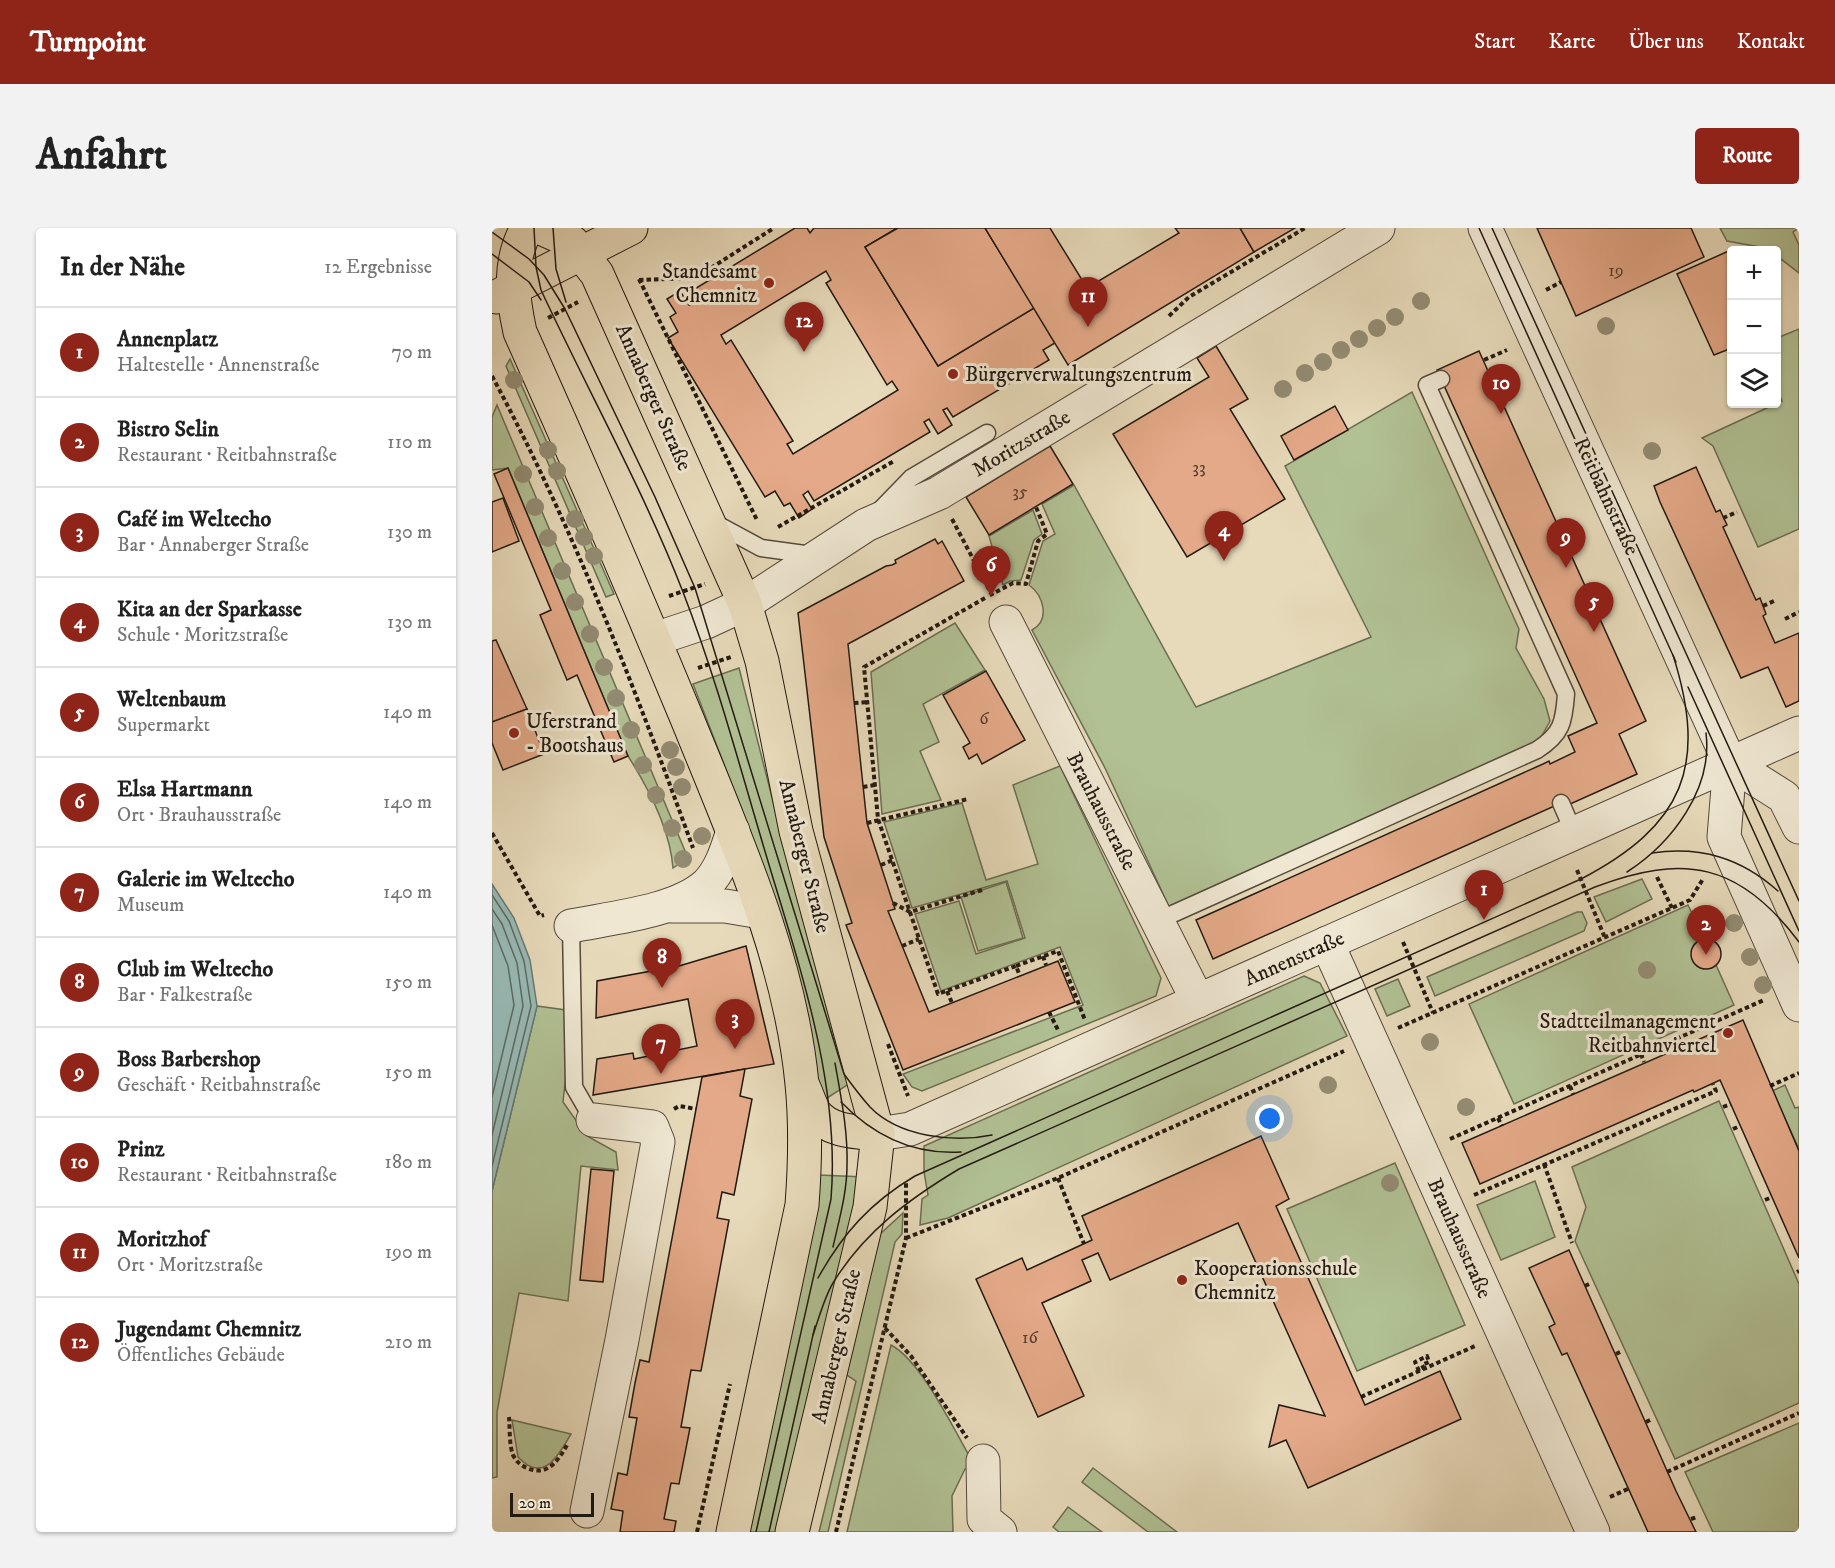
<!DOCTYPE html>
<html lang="de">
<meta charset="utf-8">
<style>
body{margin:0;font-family:"IM FELL DW Pica",serif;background:#f2f2f2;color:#222}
.controls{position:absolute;right:18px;top:18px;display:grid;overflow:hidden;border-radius:6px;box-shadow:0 2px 4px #0004}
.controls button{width:54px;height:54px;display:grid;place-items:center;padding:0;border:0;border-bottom:2px solid #e0e0e0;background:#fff;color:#222;font:30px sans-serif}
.scale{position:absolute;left:18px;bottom:15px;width:84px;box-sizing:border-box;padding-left:6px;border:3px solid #231a12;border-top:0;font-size:16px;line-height:21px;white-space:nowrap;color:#231a12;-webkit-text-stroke:4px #efe7d2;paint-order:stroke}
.you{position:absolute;left:778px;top:891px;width:21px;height:21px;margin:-15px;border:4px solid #fff;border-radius:50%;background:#1a73e8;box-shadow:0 0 0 9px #1a73e833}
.badge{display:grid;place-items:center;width:39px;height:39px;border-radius:50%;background:#8f2418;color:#fff;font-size:20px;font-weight:700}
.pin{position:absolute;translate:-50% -50px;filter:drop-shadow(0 2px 3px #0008)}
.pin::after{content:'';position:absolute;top:32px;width:21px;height:18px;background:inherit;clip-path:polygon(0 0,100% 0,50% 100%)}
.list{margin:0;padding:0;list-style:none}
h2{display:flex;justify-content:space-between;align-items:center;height:78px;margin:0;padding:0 24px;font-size:26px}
h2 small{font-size:20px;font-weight:400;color:#767676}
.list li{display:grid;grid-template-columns:39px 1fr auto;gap:18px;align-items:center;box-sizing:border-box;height:90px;padding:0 24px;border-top:2px solid #e0e0e0}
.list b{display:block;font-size:22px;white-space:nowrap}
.list p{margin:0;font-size:20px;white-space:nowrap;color:#767676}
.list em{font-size:20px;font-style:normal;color:#767676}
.icon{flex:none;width:33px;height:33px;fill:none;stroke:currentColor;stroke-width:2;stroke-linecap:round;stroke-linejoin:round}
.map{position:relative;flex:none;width:1307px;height:1304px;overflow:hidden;border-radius:6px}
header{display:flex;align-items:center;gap:36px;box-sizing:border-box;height:84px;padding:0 30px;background:#8f2418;color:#fff}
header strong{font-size:28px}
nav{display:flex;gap:33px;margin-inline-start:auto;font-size:21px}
.intro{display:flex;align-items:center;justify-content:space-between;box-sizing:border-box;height:144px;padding:0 36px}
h1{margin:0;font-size:42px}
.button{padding:15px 27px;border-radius:6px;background:#8f2418;color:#fff;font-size:21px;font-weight:700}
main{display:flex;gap:36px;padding:0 36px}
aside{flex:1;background:#fff;border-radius:6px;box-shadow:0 2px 4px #0004}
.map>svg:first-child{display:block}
</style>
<header>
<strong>Turnpoint</strong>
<nav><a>Start</a><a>Karte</a><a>Über uns</a><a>Kontakt</a></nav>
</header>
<div class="intro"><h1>Anfahrt</h1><a class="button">Route</a></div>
<main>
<aside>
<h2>In der Nähe<small>12 Ergebnisse</small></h2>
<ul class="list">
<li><span class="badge">1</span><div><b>Annenplatz</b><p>Haltestelle · Annenstraße</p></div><em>70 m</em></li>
<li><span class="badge">2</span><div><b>Bistro Selin</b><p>Restaurant · Reitbahnstraße</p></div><em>110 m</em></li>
<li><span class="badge">3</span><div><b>Café im Weltecho</b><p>Bar · Annaberger Straße</p></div><em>130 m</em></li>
<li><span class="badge">4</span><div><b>Kita an der Sparkasse</b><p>Schule · Moritzstraße</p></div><em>130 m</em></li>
<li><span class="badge">5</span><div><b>Weltenbaum</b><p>Supermarkt</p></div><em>140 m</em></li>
<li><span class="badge">6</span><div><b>Elsa Hartmann</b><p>Ort · Brauhausstraße</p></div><em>140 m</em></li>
<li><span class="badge">7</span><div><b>Galerie im Weltecho</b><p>Museum</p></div><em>140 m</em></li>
<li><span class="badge">8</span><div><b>Club im Weltecho</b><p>Bar · Falkestraße</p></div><em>150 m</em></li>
<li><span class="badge">9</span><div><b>Boss Barbershop</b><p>Geschäft · Reitbahnstraße</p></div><em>150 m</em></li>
<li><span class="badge">10</span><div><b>Prinz</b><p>Restaurant · Reitbahnstraße</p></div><em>180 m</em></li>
<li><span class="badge">11</span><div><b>Moritzhof</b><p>Ort · Moritzstraße</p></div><em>190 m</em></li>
<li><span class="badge">12</span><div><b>Jugendamt Chemnitz</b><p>Öffentliches Gebäude</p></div><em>210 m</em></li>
</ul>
</aside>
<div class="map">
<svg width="1307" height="1304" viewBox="0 0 1307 1304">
<rect width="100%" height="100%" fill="#e7daba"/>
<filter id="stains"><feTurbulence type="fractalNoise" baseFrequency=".00333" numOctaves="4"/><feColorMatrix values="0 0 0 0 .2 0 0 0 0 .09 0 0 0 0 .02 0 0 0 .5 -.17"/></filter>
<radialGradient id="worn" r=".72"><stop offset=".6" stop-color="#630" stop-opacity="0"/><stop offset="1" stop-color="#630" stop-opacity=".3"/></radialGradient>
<g fill="#b1c194" stroke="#6a6e53" stroke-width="1.5">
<polygon points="1228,0 1307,0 1301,4 1307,17 1307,45 1285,28 1284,22 1235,13"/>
<polygon points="1307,101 1307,301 1266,319 1221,218 1210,210 1290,173 1285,160 1285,110"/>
<polygon points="18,131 122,366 114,369 14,138"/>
<path d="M920,164L1027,401L1024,420L1052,471L1058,493L1047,513L678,681L613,540L540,402C559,392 551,367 537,357L551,313L563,306L550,276L582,257L704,479L879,409L793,238Z"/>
<path d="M5,177L196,630L181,640C178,601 157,561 136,528L16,240L0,242V189Z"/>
<polygon points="541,282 550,306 542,312 529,352 518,353 511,357 497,308"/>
<polygon points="463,395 493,442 431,476 447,514 428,523 449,572 390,586 379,444"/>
<polygon points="247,440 299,644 363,852 329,874 303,750 249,580 201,456"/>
<polygon points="568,538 669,750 664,768 430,863 420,859 411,846 591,777 568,719 449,763 423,686 467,673 484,726 533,710 515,653 420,680 392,594 470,575 494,652 546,636 521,557"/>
<polygon points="1150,651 1160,671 1114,694 1102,669"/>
<polygon points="514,654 531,710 486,723 469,669"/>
<polygon points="1196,677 1213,712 1201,719 1201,733 1211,741 1224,737 1242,777 1022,876 977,776"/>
<polygon points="1085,684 1090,684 1095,695 1092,703 943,768 935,749"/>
<polygon points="812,748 828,755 855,808 456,990 428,997 430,971 436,967 432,944 432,918"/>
<polygon points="906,751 918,778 895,788 883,761"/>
<polygon points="45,778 74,782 76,827 71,874 95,908 124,924 126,942 89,938 76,1073 27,1065 5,1184 5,1249 0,1250 0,963"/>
<polygon points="1293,857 1303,880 1307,879 1307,921 1280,863"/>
<polygon points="1227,873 1307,1056 1307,1175 1183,1231 1083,1013 1094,979 1080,939"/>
<polygon points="903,935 973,1097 865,1143 795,981"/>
<polygon points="326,947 374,949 287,1304 254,1304"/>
<polygon points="1043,953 1063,1009 1009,1032 985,977"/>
<polygon points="411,985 410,1006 403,1014 336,1304 327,1304 364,1153 353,1146 386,1008"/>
<path d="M399,1117C430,1133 464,1206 483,1238L473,1241L460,1268L461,1304H355Z"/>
<path d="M20,1192L79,1206C67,1226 52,1257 26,1229Z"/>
<polygon points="1307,1195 1307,1304 1221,1304 1193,1244"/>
<polygon points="601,1240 685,1304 656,1304 590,1254"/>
<polygon points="576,1279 610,1304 567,1304 561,1299"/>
</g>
<polygon fill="#98bab5" stroke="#697a74" stroke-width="1.5" points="0,656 22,690 38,732 45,778 0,963"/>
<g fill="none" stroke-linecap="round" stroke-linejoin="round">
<g stroke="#5e6a64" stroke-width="1.5">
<polyline points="0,667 17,693 32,733 39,778 0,938"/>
<polyline points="0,681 10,696 25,735 31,778 0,907"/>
<polyline points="0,697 16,738 22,777 0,869"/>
</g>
</g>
<g fill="#e4a988" stroke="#231a12" stroke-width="1.5" fill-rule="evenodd">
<path d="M303,0H315L318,5L322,0H405L373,19L446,138L542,80L563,115L551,122L557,132L461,189L455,180L451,182L460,197L446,206L437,191L432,194L438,204L322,273L316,263L311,267L320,281L307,290L298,275L292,278L283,263L273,269L176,110L186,104L178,89L184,85L175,71L188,63L197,77L202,75L196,65ZM334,43L339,52L334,55L395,157L400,153L406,162L301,226L295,216L301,213L239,112L234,116L229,107Z"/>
<polygon points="406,0 493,0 542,80 446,138 373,19"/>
<polygon points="493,0 558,0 595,60 687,5 683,0 748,0 762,24 576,137"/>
<polygon points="748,0 803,0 762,24"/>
<polygon points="1045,0 1199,0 1212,29 1084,88"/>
<polygon points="1239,22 1240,120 1222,127 1185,46"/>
<polygon points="724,118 756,171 738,181 793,271 695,329 621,206 717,149 705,130"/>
<polygon points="987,123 1154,493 1127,506 1145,546 1076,577 1069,575 721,731 704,692 1051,536 1057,533 1058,536 1083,524 1076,508 1105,495 945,142"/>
<polygon points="843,178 856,202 802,232 789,208"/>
<polygon points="558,218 581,256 497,307 474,269"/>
<polygon points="1204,239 1224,284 1228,282 1235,297 1231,299 1264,372 1268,370 1274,386 1271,388 1283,415 1307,405 1307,473 1294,479 1276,439 1249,450 1168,274 1162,258"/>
<polygon points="16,240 136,528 122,534 85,447 75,452 48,387 59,382 2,246"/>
<polygon points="11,270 27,313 0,324 0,274"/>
<polygon points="443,311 446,316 450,313 472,353 356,416 375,595 403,681 396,683 437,784 566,733 583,774 411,842 354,697 360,695 332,609 306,385 394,338 400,337 404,335 403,332"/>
<polygon points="4,412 35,481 0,494 0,413"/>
<polygon points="494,443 533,512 490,536 485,526 477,531 471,519 478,515 451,467"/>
<polygon points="35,481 52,526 11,542 0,515 0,494"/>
<circle cx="1214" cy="726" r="15"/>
<polygon points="254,718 282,836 101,867 105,831 141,825 142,831 205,818 196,771 104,790 105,753 187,738"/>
<polygon points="1251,792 1307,923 1307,1030 1228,852 1202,864 1201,862 988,956 970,915"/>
<polygon points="253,841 248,868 260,871 242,967 230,964 225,990 237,992 209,1143 199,1142 189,1199 198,1200 187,1256 179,1255 172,1291 184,1293 182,1304 128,1304 131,1283 119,1281 120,1276 126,1245 135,1247 145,1190 137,1189 143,1155 148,1132 157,1134 210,849"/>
<polygon points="769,908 797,971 784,978 873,1177 948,1143 969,1191 816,1260 794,1212 777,1219 787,1177 833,1188 746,995 618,1052 606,1025 590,1032 599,1053 550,1075 592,1168 546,1189 484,1051 530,1030 535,1042 600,1012 590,988"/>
<polygon points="99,941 122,943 111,1054 88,1052"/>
<polygon points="1077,1022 1184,1263 1204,1304 1156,1304 1075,1125 1070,1127 1057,1099 1063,1096 1037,1040"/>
</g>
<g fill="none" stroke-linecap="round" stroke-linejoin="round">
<defs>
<g id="service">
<polyline points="387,283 419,250 495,205"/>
<polyline points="221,294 269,320 320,327"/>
<polyline points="1069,575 1082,605"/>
<path d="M665,693L1045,522C1070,506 1072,494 1074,466L935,157L949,151"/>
<polyline points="79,698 82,859 101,892"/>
</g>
<g id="minor">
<polyline points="514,394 706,773"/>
<polyline points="163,411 214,394 253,376 374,297 447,265 886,0"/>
<polyline points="180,678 233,678 269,684"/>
<path d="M79,698C118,690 185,684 215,656C229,642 235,621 241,603"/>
<polyline points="835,715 1101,1304"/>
<polyline points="491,1233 492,1291 508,1304"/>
<polyline points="95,1283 130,1112 166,914 160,899 101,892"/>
</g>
<g id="tertiary">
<polyline points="993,0 1238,535 1232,609 1307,777"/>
<polyline points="1238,535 1292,569 1307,599"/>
<polyline points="386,906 418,901 1307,505"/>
</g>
<g id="primary">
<path d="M35,0C16,34 20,68 28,104C86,233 142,363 196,493C243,609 298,730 310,856C314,896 313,937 310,977L241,1304"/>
<polyline points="49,0 80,14 105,46 253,376 270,433 304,603 386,906 378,979 300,1304"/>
<polyline points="4,69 139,0"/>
<path d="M311,858C315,866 318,877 323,885C337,904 365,904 386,906"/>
</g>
</defs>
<use href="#service" stroke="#544a3c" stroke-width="19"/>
<use href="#minor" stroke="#544a3c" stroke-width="35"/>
<use href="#tertiary" stroke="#544a3c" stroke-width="35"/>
<use href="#primary" stroke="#231a12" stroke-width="35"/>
<g stroke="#231a12" stroke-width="4" stroke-dasharray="4.5 3" stroke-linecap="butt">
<polyline points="147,51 265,292"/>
<polyline points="147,52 203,50 282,0"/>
<polyline points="1054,62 1069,54"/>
<polyline points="677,88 697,69 813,0"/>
<polyline points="56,90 86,74"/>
<polyline points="992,132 1015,122"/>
<path d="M0,148C81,299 143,460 201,620"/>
<polyline points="1231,290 1245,284"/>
<polyline points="460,291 501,369"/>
<polyline points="286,299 402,233"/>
<polyline points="504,364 521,355 534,356 546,313 555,306 544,279"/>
<polyline points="177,368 213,356"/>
<polyline points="493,370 372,439 386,591 446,766 524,738 528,748"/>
<polyline points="1271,378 1284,372"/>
<polyline points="1293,391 1307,384"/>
<polyline points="206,440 239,429"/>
<polyline points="362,475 376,474"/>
<polyline points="371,559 383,557"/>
<polyline points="375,595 476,571"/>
<polyline points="0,605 48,688 52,687"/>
<polyline points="389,637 401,632"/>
<polyline points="1085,642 1113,710"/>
<polyline points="1165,649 1180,680"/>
<polyline points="401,675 418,684 490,662"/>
<polyline points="911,714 941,785"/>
<polyline points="410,718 427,711"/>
<polyline points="551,728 554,737"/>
<polyline points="524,738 566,723 593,792"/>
<polyline points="455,763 460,775"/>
<polyline points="557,784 566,802"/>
<polyline points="906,800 1198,672 1211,651"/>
<polyline points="396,816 416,868"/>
<polyline points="1149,826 1152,834"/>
<polyline points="1078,858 1081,866"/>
<polyline points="1278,858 1307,845"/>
<polyline points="1231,879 1239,876"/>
<polyline points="182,881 187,878 204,881"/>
<polyline points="1006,890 1010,898"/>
<polyline points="1241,901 1248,898"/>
<polyline points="958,911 1272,772"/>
<polyline points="1052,936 1080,1015"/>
<polyline points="566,950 592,1016"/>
<polyline points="982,967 1224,863 1221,856"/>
<polyline points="1273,972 1280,969"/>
<polyline points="414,1010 566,950 852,823"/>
<polyline points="1305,1044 1307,1043"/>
<polyline points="1093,1058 1099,1055"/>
<polyline points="393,1100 419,1128 475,1210"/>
<polyline points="1124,1126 1130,1123"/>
<polyline points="927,1143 923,1134 935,1128 937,1134 930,1137 932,1141"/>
<polyline points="869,1169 983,1118"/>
<path d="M17,1189C18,1201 17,1216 21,1227C24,1233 28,1237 35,1240C55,1249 66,1233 75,1217"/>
<polyline points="1154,1194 1160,1191"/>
<polyline points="1175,1244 1307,1185"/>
<polyline points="1118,1269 1138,1260"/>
<polyline points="1199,1291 1205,1289"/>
<polyline points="205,1304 238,1156"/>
<polyline points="344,1304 414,1010 414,953"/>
</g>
<use href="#service" stroke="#efe7d2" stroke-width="16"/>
<use href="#minor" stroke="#efe7d2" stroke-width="33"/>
<use href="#tertiary" stroke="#efe7d2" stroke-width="33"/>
<use href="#primary" stroke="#e7daba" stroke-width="33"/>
<g stroke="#231a12" stroke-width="1.5">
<path d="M42,0L44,39L49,62C96,163 151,261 191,364C227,457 252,555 281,650C312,752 348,863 339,971L264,1304"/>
<polyline points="61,0 64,41 74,74"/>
<polyline points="987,0 1184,434"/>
<polyline points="1000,0 1307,673"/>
<path d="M0,4L37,31L52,47L73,81L163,269L203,360L352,846C360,857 369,869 378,879C407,909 462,915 500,907"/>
<polyline points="0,26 37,54 49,72"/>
<polyline points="1196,459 1307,703"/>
<path d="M1160,625C1209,618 1249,630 1286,663"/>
<path d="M1135,644C1180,615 1221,561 1214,505"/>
<path d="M349,874C382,908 421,927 469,924"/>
<path d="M341,1019C347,992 355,965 355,937C356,903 349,869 343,835"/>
<path d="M326,1050C351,1005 379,974 423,948L1089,651C1192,597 1216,538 1181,427"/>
<path d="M321,1107C327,1090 332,1070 341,1055C372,1004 417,971 467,941L1103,659C1192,625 1248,635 1307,714"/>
<polyline points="277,1304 323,1098"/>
</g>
</g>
<g fill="#938c73">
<circle cx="929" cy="73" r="9"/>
<circle cx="903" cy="89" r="9"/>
<circle cx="1114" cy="98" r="9"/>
<circle cx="885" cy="100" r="9"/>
<circle cx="867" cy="111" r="9"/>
<circle cx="849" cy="122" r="9"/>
<circle cx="831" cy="134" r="9"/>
<circle cx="813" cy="145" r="9"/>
<circle cx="22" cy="152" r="9"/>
<circle cx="791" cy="161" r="9"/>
<circle cx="56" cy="222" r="9"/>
<circle cx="1160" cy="223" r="9"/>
<circle cx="65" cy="243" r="9"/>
<circle cx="31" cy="246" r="9"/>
<circle cx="43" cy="279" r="9"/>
<circle cx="83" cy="291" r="9"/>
<circle cx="92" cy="309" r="9"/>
<circle cx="56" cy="310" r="9"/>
<circle cx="102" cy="328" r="9"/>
<circle cx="70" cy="343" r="9"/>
<circle cx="83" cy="374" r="9"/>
<circle cx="98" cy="406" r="9"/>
<circle cx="112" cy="439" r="9"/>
<circle cx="124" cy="470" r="9"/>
<circle cx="139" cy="502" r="9"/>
<circle cx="178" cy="522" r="9"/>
<circle cx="151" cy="537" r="9"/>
<circle cx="184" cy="539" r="9"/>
<circle cx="190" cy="559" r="9"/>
<circle cx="164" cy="567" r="9"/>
<circle cx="180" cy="600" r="9"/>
<circle cx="210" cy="608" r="9"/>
<circle cx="191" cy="631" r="9"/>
<circle cx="1242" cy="695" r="9"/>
<circle cx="1258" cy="729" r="9"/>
<circle cx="1155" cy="742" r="9"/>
<circle cx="1271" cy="757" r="9"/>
<circle cx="938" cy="814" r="9"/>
<circle cx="836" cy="857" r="9"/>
<circle cx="974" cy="879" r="9"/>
<circle cx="898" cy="955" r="9"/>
</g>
<g fill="#8f2418" stroke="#efe7d2" stroke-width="2">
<circle cx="277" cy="55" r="6"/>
<circle cx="461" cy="146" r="6"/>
<circle cx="22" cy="505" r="6"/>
<circle cx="1236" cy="805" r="6"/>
<circle cx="690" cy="1052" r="6"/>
</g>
<g text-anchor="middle" stroke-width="6" stroke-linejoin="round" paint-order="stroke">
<g font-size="18" fill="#533e30">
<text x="1124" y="48">19</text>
<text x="707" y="245">33</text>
<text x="528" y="269">35</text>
<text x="492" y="496">6</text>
<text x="538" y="1115">16</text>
</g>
<g font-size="21" fill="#231a12" stroke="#efe7d2" text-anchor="start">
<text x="265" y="50" text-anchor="end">Standesamt<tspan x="265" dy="24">Chemnitz</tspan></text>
<text x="473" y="153">Bürgerverwaltungszentrum</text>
<text x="34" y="500">Uferstrand<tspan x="34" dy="24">- Bootshaus</tspan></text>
<text x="1224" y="800" text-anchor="end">Stadtteilmanagement<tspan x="1224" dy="24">Reitbahnviertel</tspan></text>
<text x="702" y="1047">Kooperationsschule<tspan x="702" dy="24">Chemnitz</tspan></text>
</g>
<g font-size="21" fill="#231a12" stroke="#efe7d2">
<text transform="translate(162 169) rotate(66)" y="7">Annaberger Straße</text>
<text transform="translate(529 215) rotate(-31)" y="7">Moritzstraße</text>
<text transform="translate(1115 268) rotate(65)" y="7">Reitbahnstraße</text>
<text transform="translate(610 583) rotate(63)" y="7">Brauhausstraße</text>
<text transform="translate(313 628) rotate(76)" y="7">Annaberger Straße</text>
<text transform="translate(802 730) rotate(-24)" y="7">Annenstraße</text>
<text transform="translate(968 1010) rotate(66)" y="7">Brauhausstraße</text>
<text transform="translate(344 1118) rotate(-77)" y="7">Annaberger Straße</text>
</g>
</g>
<rect width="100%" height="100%" filter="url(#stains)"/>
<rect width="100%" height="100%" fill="url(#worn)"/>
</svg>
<div class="controls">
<button>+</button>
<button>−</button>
<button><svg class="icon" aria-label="layers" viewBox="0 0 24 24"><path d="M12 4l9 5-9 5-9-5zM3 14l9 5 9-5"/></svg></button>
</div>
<div class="scale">20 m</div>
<div class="you"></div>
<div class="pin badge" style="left:992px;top:692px">1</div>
<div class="pin badge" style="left:1214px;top:727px">2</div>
<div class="pin badge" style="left:243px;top:821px">3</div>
<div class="pin badge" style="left:732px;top:333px">4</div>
<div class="pin badge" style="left:1102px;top:404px">5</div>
<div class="pin badge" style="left:499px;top:368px">6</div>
<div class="pin badge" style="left:169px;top:846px">7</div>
<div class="pin badge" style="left:170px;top:760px">8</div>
<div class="pin badge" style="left:1074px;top:340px">9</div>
<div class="pin badge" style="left:1009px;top:186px">10</div>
<div class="pin badge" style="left:596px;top:99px">11</div>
<div class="pin badge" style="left:312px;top:124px">12</div>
</div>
</main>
